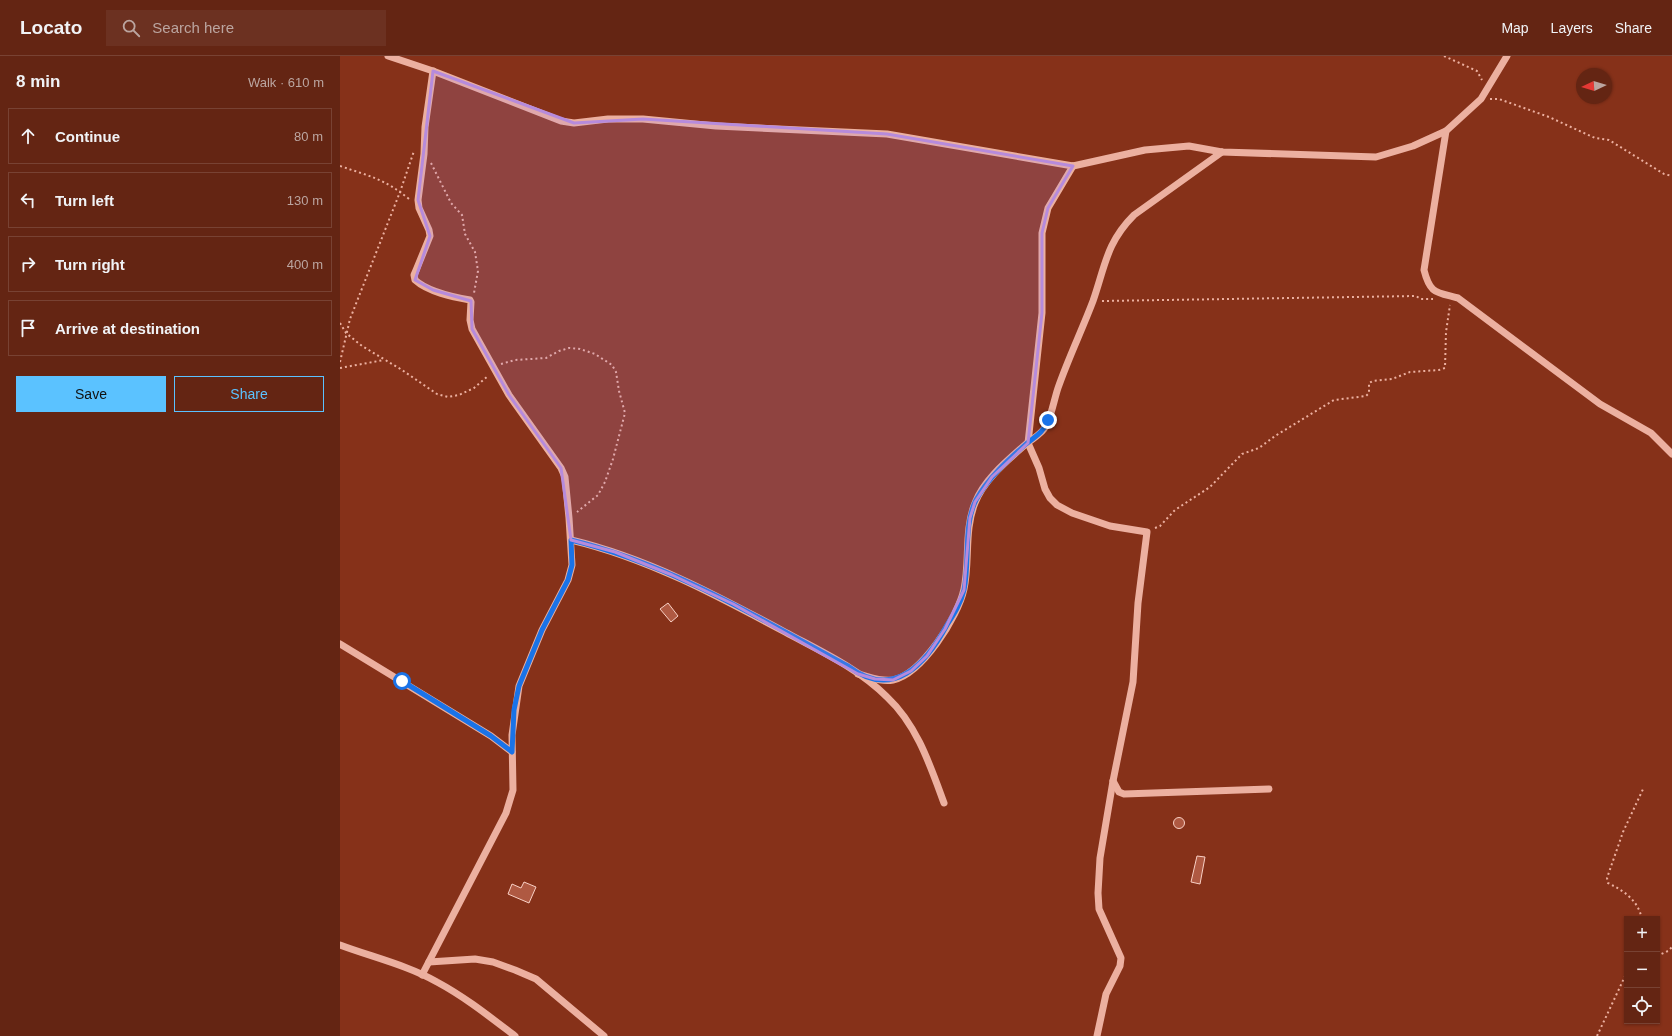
<!DOCTYPE html>
<meta charset="utf-8">
<style>
body{margin:0;font-family:Helvetica,sans-serif;background:#6c3121;color:#f1f3f6}
.controls{position:absolute;right:12px;bottom:12px;display:grid;overflow:hidden;border-radius:0px;box-shadow:0 1px 3px #0004}
.controls button{width:36px;height:36px;display:grid;place-items:center;padding:0;border:0;border-bottom:1px solid #784233;background:#642513;color:#f1f3f6;font:20px sans-serif}
.compass{position:absolute;left:1236px;top:12px;width:36px;height:36px;border-radius:50%;background:#642513;box-shadow:0 1px 3px #0004;rotate:266deg}
.stop{position:absolute;width:12px;height:12px;margin:-9px;border:3px solid #1a73e8;border-radius:50%;background:#fff}
.stop.end{background:#1a73e8;border-color:#fff;box-shadow:0 1px 4px #0008}
.list{margin:0;padding:0;list-style:none}
h2{display:flex;justify-content:space-between;align-items:center;height:52px;margin:0;padding:0 16px;font-size:17px}
h2 small{font-size:13px;font-weight:400;color:#bba5a0}
.list li{display:grid;grid-template-columns:26px 1fr auto;gap:12px;align-items:center;box-sizing:border-box;height:56px;margin:0 8px 8px;padding:0 8px;border:1px solid #784233;border-radius:0px}
.list b{display:block;font-size:15px;white-space:nowrap}
.list em{font-size:13px;font-style:normal;color:#bba5a0}
.actions{display:flex;gap:8px;padding:12px 16px}
.actions a{flex:1;padding:9px 0;border:1px solid #5bc2ff;border-radius:0px;text-align:center;font-size:14px;color:#5bc2ff}
.actions .main{background:#5bc2ff;color:#111}
.icon{flex:none;width:22px;height:22px;fill:none;stroke:currentColor;stroke-width:2;stroke-linecap:round;stroke-linejoin:round}
.map{position:relative;flex:none;width:1332px;height:980px;overflow:hidden}
header{display:flex;align-items:center;gap:24px;box-sizing:border-box;height:56px;padding:0 20px;background:#642513;border-bottom:1px solid #784233}
header strong{font-size:19px}
nav{display:flex;gap:22px;margin-inline-start:auto;font-size:14px}
.search{width:280px;height:36px;background:#6c3121;display:flex;align-items:center;gap:10px;box-sizing:border-box;padding:0 14px;border-radius:0px;color:#bba5a0;font-size:15px}
main{display:flex}
aside{flex:1;background:#642513}
.map>svg:first-child{display:block}
</style>
<header>
<strong>Locato</strong>
<div class="search"><svg class="icon" aria-label="search" viewBox="0 0 24 24"><circle cx="10" cy="10" r="6"/><path d="M15 15l6 6"/></svg>Search here</div>
<nav><a>Map</a><a>Layers</a><a>Share</a></nav>
</header>
<main>
<aside>
<h2>8 min<small>Walk · 610 m</small></h2>
<ul class="list">
<li><svg class="icon" aria-label="ahead" viewBox="0 0 24 24"><path d="M12 20V5M6 11l6-6 6 6"/></svg><div><b>Continue</b></div><em>80 m</em></li>
<li><svg class="icon" aria-label="left" viewBox="0 0 24 24"><path d="M17 20v-9H6M10 6l-5 5 5 5"/></svg><div><b>Turn left</b></div><em>130 m</em></li>
<li><svg class="icon" aria-label="right" viewBox="0 0 24 24"><path d="M7 20v-9h11M14 6l5 5-5 5"/></svg><div><b>Turn right</b></div><em>400 m</em></li>
<li><svg class="icon" aria-label="arrive" viewBox="0 0 24 24"><path d="M6 21V4h12l-3 4 3 4H6"/></svg><div><b>Arrive at destination</b></div></li>
</ul>
<div class="actions"><a class="main">Save</a><a>Share</a></div>
</aside>
<div class="map">
<svg width="1332" height="980" viewBox="0 0 1332 980">
<rect width="100%" height="100%" fill="#863119"/>
<g fill="#af5942" stroke="#f9d0c5">
<polygon points="328,547 338,560 331,566 320,553"/>
<circle cx="839" cy="767" r="5.5"/>
<polygon points="857,800 865,801 860,828 851,826"/>
<polygon points="184,826 196,831 189,847 168,838 172,828 181,832"/>
</g>
<g fill="none" stroke-linecap="round" stroke-linejoin="round">
<g stroke="#ecb0a0" stroke-width="2" stroke-dasharray="2 3" stroke-linecap="butt">
<polyline points="1104,0 1137,15 1142,24"/>
<polyline points="1150,43 1159,43 1209,61 1255,82 1269,84 1324,118 1332,120"/>
<polyline points="91,107 111,147 122,159 125,178 135,196 138,215 134,237"/>
<path d="M0,110C29,120 45,123 69,143"/>
<polyline points="762,245 1076,240 1081,243 1093,243"/>
<polyline points="0,267 6,277 22,290 62,314 97,338 108,341 119,339 134,332 148,320"/>
<polyline points="0,306 10,263 60,136 74,95"/>
<polyline points="161,308 175,304 206,302 219,295 229,292 240,293 255,298 272,309 276,316 279,335 285,357 273,403 265,426 258,439 237,456"/>
<polyline points="0,312 44,304"/>
<polyline points="815,472 820,470 835,454 870,431 902,398 919,392 935,380 994,344 1026,340 1029,337 1029,327 1033,325 1052,323 1070,316 1099,314 1105,312 1106,276 1110,249"/>
<path d="M1302,863C1298,844 1284,835 1268,827L1267,822L1283,776L1304,731"/>
<polyline points="1317,900 1328,895 1332,891"/>
<polyline points="1257,980 1287,916"/>
</g>
<g stroke="#ecb0a0" stroke-width="7">
<polyline points="48,0 93,15 221,65 234,67 268,63 303,63 376,70 547,78 733,110 805,94 849,90 882,96 1036,101 1073,90 1106,75"/>
<path d="M1167,0L1141,43L1106,75L1084,214C1090,238 1096,236 1118,242L1260,348L1311,377L1332,398"/>
<polyline points="733,110 708,152 702,177 702,257 688,387 699,412 705,433 710,442 717,449 732,457 770,470 807,476 798,547 793,626 773,725 760,802 758,837 759,853 781,902 780,910 766,938 757,980"/>
<path d="M231,484C307,502 376,539 445,576C480,595 518,612 547,641C577,669 590,709 604,747"/>
<polyline points="0,588 151,680 172,696"/>
<path d="M518,618C530,621 541,626 553,624C582,618 618,561 624,533C630,505 624,474 635,447C644,423 668,404 686,388C693,382 702,378 706,370C712,358 714,344 718,332C728,303 742,274 753,245C765,211 766,187 794,159L882,96"/>
<polyline points="773,725 779,736 784,738 929,733"/>
<path d="M0,889C32,901 67,909 97,926C125,941 150,961 175,980"/>
<polyline points="89,906 135,903 153,906 175,914 196,923 264,980"/>
<path d="M82,919L166,757L173,734L172,679L179,630L202,574L228,524L232,509L229,462L225,421L221,412L169,339L132,273L130,264L131,246L130,244C113,241 88,236 75,224L74,219L77,212L90,180L89,174L79,152L78,144L84,98L85,71L93,15"/>
</g>
</g>
<g fill="none" stroke-linecap="round" stroke-linejoin="round">
<path stroke="#1a73e8" stroke-width="5" d="M62,625L151,680L172,696L174,654L179,630L202,574L228,524L232,509L231,484C330,508 419,562 508,610C553,645 586,608 607,569C614,558 621,547 624,534C630,506 623,469 636,444C648,422 668,404 686,388C696,380 704,376 708,364"/>
</g>
<path fill="#b68bdc" fill-opacity="0.2" stroke="#b68bdc" stroke-width="3" stroke-linejoin="round" d="M93,15L234,67L303,63L547,78L733,110L708,152L702,177V257L688,387L652,421L635,446L630,462L624,534L605,573L587,600L571,615L553,624L535,623L518,618L393,548L332,519L275,496L231,484L221,412L169,339L132,273L131,245L93,234L75,224L90,180L78,144Z"/>
</svg>
<div class="controls">
<button>+</button>
<button>−</button>
<button><svg class="icon" aria-label="locate" viewBox="0 0 24 24"><circle cx="12" cy="12" r="6"/><path d="M12 2v4M12 18v4M2 12h4M18 12h4"/></svg></button>
</div>
<svg class="compass" viewBox="-18 -18 36 36"><path d="M0-13l5 13h-10z" fill="#e53935"/><path d="M0 13l5-13h-10z" fill="#bba5a0"/></svg>
<div class="stop" style="left:62px;top:625px"></div>
<div class="stop end" style="left:708px;top:364px"></div>
</div>
</main>
